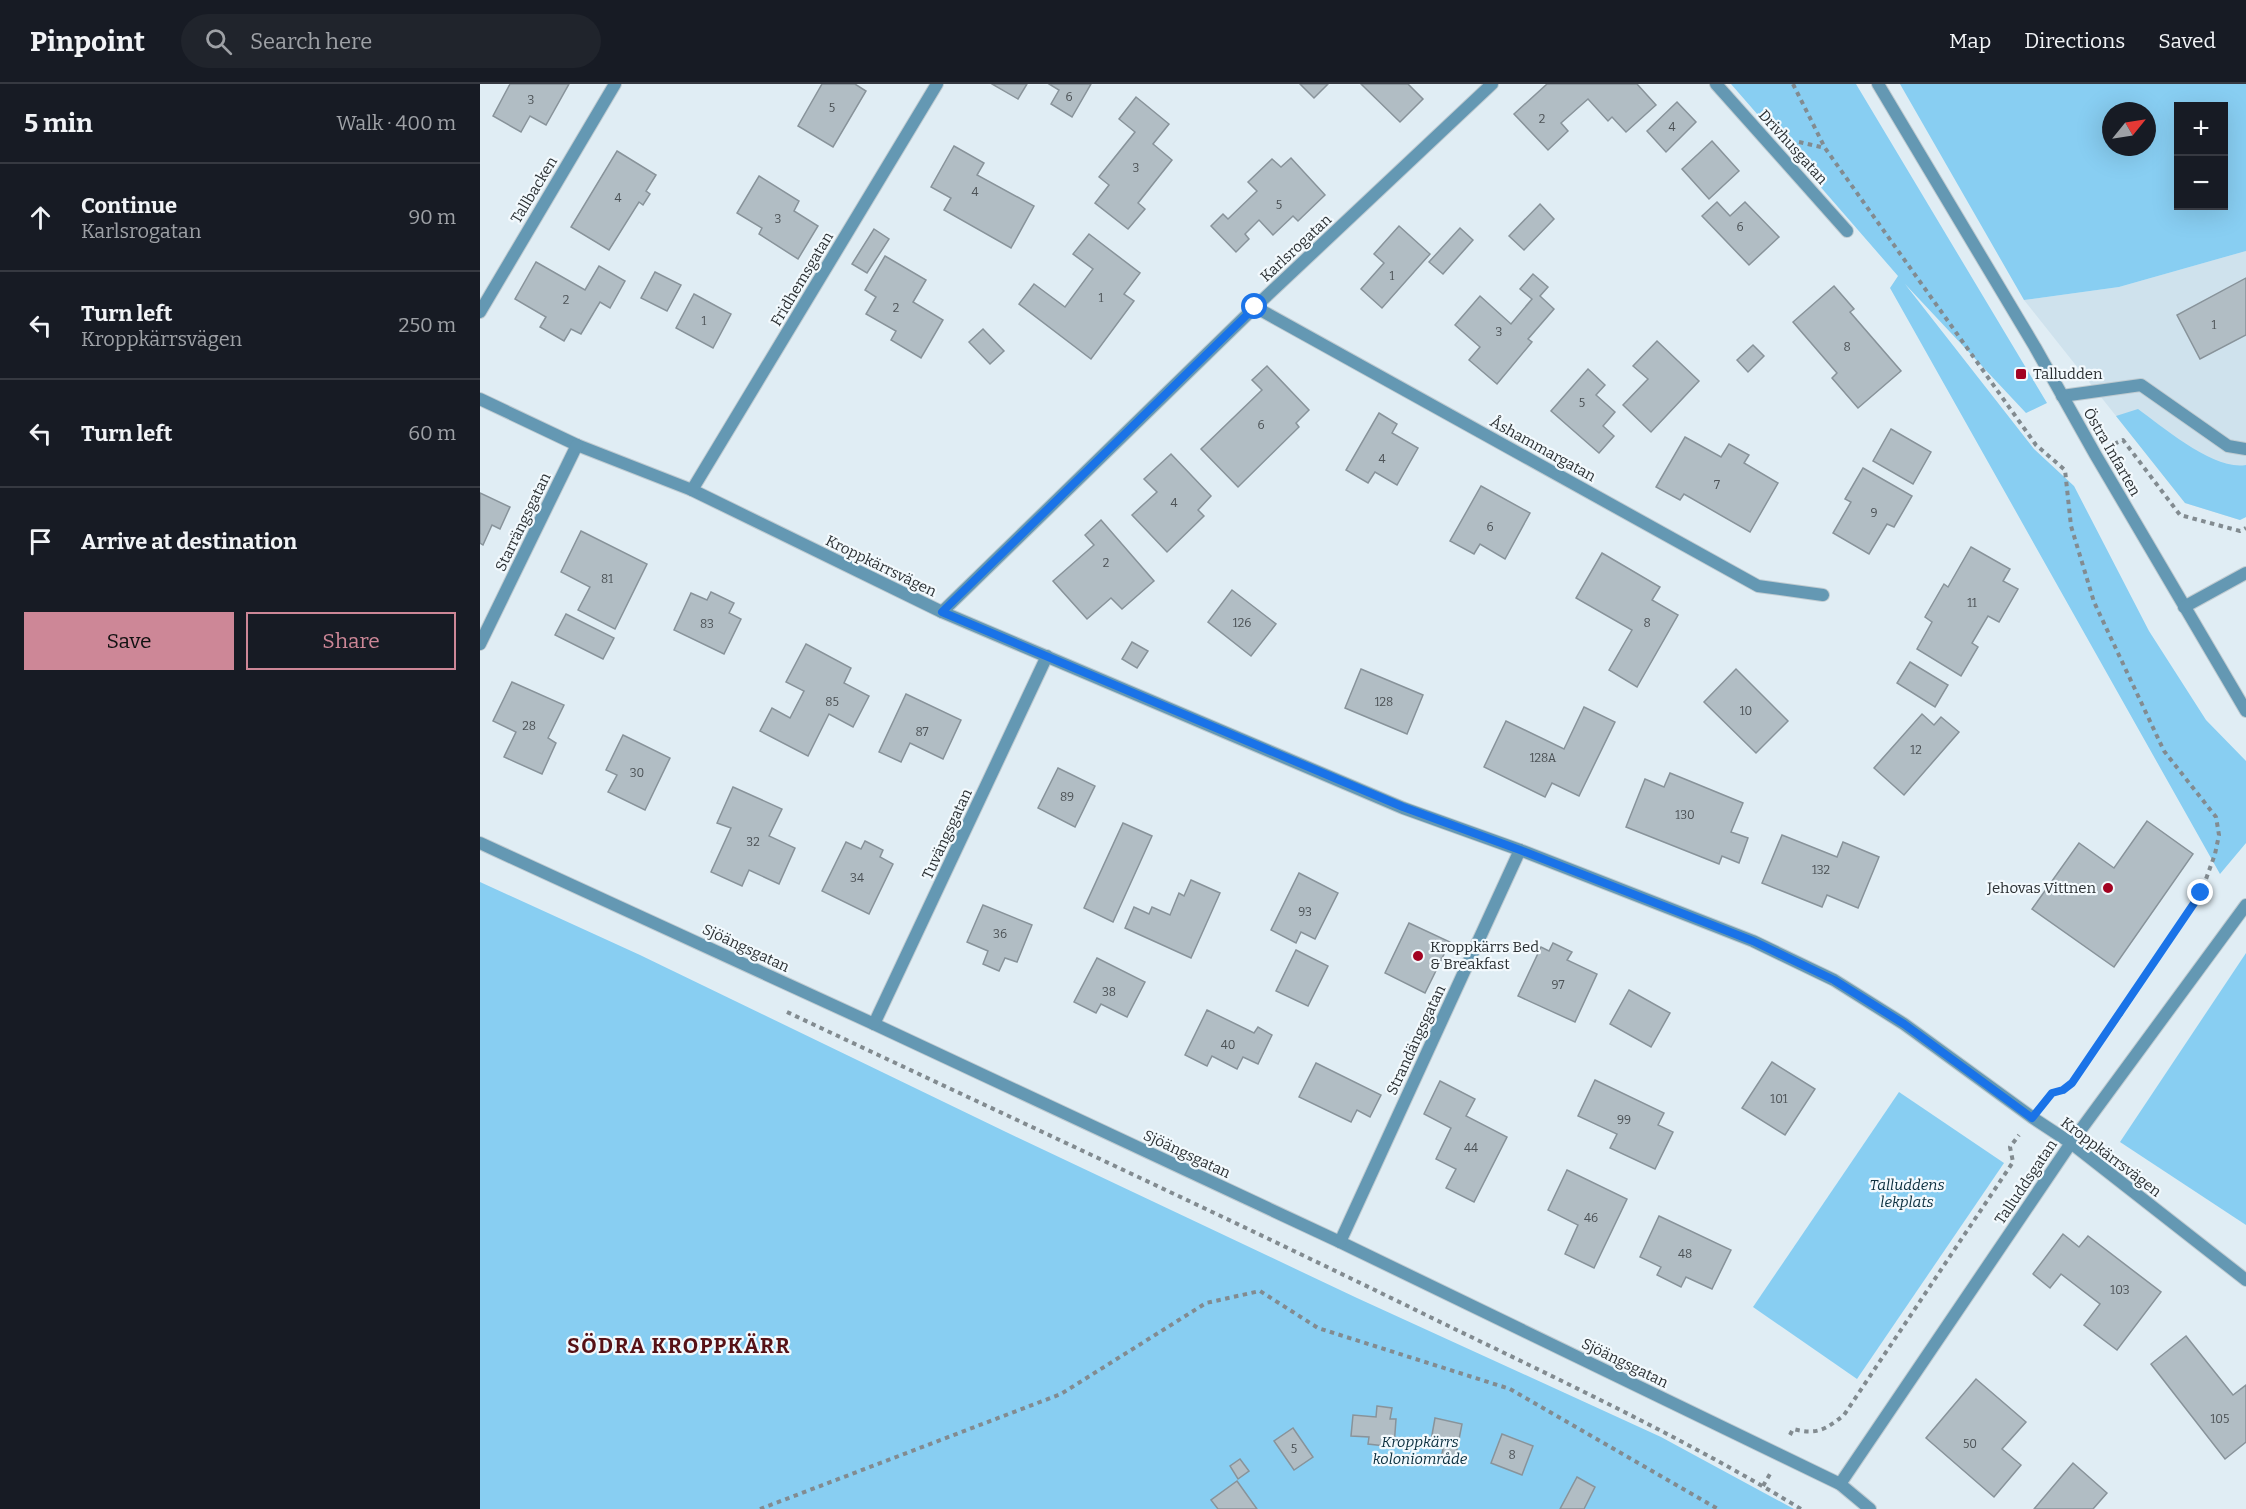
<!DOCTYPE html>
<meta charset="utf-8">
<style>
body{margin:0;font-family:Bitter,serif;background:#20242c;color:#f1f3f6}
.controls{position:absolute;right:18px;top:18px;display:grid;overflow:hidden;border-radius:0px;box-shadow:0 6px 24px #0002}
.controls button{width:54px;height:54px;display:grid;place-items:center;padding:0;border:0;border-bottom:2px solid #363941;background:#171b24;color:#f1f3f6;font:30px sans-serif}
.compass{position:absolute;left:1622px;top:18px;width:54px;height:54px;border-radius:50%;background:#171b24;box-shadow:0 6px 24px #0002;rotate:60deg}
.stop{position:absolute;width:18px;height:18px;margin:-14px;border:4px solid #1a73e8;border-radius:50%;background:#fff}
.stop.end{background:#1a73e8;border-color:#fff;box-shadow:0 2px 6px #0008}
.list{margin:0;padding:0;list-style:none}
h2{display:flex;justify-content:space-between;align-items:center;height:78px;margin:0;padding:0 24px;font-size:26px}
h2 small{font-size:20px;font-weight:400;color:#9ea1a6}
.list li{display:grid;grid-template-columns:39px 1fr auto;gap:18px;align-items:center;box-sizing:border-box;height:108px;padding:0 24px;border-top:2px solid #363941}
.list b{display:block;font-size:22px;white-space:nowrap}
.list p{margin:0;font-size:20px;white-space:nowrap;color:#9ea1a6}
.list em{font-size:20px;font-style:normal;color:#9ea1a6}
.actions{display:flex;gap:12px;padding:18px 24px}
.actions a{flex:1;padding:14px 0;border:2px solid #cd8797;border-radius:0px;text-align:center;font-size:21px;color:#cd8797}
.actions .main{background:#cd8797;color:#111}
.icon{flex:none;width:33px;height:33px;fill:none;stroke:currentColor;stroke-width:2;stroke-linecap:round;stroke-linejoin:round}
.map{position:relative;flex:none;width:1766px;height:1425px;overflow:hidden}
header{display:flex;align-items:center;gap:36px;box-sizing:border-box;height:84px;padding:0 30px;background:#171b24;border-bottom:2px solid #363941}
header strong{font-size:28px}
nav{display:flex;gap:33px;margin-inline-start:auto;font-size:21px}
.search{width:420px;height:54px;background:#20242c;display:flex;align-items:center;gap:15px;box-sizing:border-box;padding:0 21px;border-radius:33px;color:#9ea1a6;font-size:22px}
main{display:flex}
aside{flex:1;background:#171b24}
.map>svg:first-child{display:block}
</style>
<header>
<strong>Pinpoint</strong>
<div class="search"><svg class="icon" aria-label="search" viewBox="0 0 24 24"><circle cx="10" cy="10" r="6"/><path d="M15 15l6 6"/></svg>Search here</div>
<nav><a>Map</a><a>Directions</a><a>Saved</a></nav>
</header>
<main>
<aside>
<h2>5 min<small>Walk · 400 m</small></h2>
<ul class="list">
<li><svg class="icon" aria-label="ahead" viewBox="0 0 24 24"><path d="M12 20V5M6 11l6-6 6 6"/></svg><div><b>Continue</b><p>Karlsrogatan</p></div><em>90 m</em></li>
<li><svg class="icon" aria-label="left" viewBox="0 0 24 24"><path d="M17 20v-9H6M10 6l-5 5 5 5"/></svg><div><b>Turn left</b><p>Kroppkärrsvägen</p></div><em>250 m</em></li>
<li><svg class="icon" aria-label="left" viewBox="0 0 24 24"><path d="M17 20v-9H6M10 6l-5 5 5 5"/></svg><div><b>Turn left</b></div><em>60 m</em></li>
<li><svg class="icon" aria-label="arrive" viewBox="0 0 24 24"><path d="M6 21V4h12l-3 4 3 4H6"/></svg><div><b>Arrive at destination</b></div></li>
</ul>
<div class="actions"><a class="main">Save</a><a>Share</a></div>
</aside>
<div class="map">
<svg width="1766" height="1425" viewBox="0 0 1766 1425">
<rect width="100%" height="100%" fill="#e0edf4"/>
<polygon fill="#cfe2ed" points="1766,167 1766,433 1760,436 1705,419 1544,216 1639,203"/>
<g fill="#88cef2" fill-rule="evenodd">
<polygon points="1251,0 1376,0 1567,319 1546,329 1425,200 1554,365 1594,402 1669,547 1726,636 1766,677 1766,759 1740,790 1410,204 1418,192"/>
<path d="M1420,0H1766V167L1639,203L1544,216ZM1698,22H1744V122H1698ZM1631,27H1667V63H1631Z"/>
<path d="M1658,325C1683,343 1734,387 1766,381V433L1760,436L1705,419L1636,332Z"/>
<polygon points="0,798 160,871 526,1048 877,1214 1181,1353 1314,1425 0,1425"/>
<polygon points="1766,869 1766,1141 1640,1058"/>
<polygon points="1419,1008 1524,1079 1377,1295 1273,1223"/>
</g>
<g fill="#b1bdc4" stroke="#88939a" stroke-width="1.5">
<polygon points="30,0 89,0 66,41 50,32 41,48 13,32"/>
<polygon points="342,0 375,0 386,7 353,63 318,42"/>
<polygon points="512,0 547,0 538,15"/>
<polygon points="569,0 611,0 592,33 571,20 579,6"/>
<polygon points="820,0 848,0 834,14"/>
<polygon points="881,0 928,0 943,15 920,38"/>
<polygon points="1067,0 1157,0 1176,21 1146,48 1132,33 1128,37 1108,15 1081,39 1088,47 1068,66 1034,30"/>
<polygon points="656,13 689,40 673,60 692,76 658,119 665,125 648,145 615,119 629,101 619,93 655,48 639,35"/>
<polygon points="1197,18 1216,38 1186,68 1167,47"/>
<polygon points="1232,57 1259,87 1229,115 1202,85"/>
<polygon points="474,62 504,79 497,91 554,122 531,164 464,126 471,114 451,103"/>
<polygon points="137,67 176,91 166,107 170,110 163,121 159,118 129,166 91,143"/>
<polygon points="811,74 845,111 818,137 813,132 793,151 779,136 765,150 769,155 756,168 731,142 743,130 748,135 777,107 768,98 792,75 801,83"/>
<polygon points="279,92 319,117 314,127 338,142 318,175 279,150 282,144 257,129"/>
<polygon points="1237,118 1250,132 1265,118 1299,153 1269,181 1222,132"/>
<polygon points="1060,120 1074,135 1044,166 1029,152"/>
<polygon points="919,142 950,170 902,224 881,205 904,179 894,170"/>
<polygon points="980,144 993,156 963,190 949,178"/>
<polygon points="394,145 409,155 387,189 372,180"/>
<polygon points="609,150 660,189 644,210 654,217 611,275 539,220 554,200 585,223 613,185 593,170"/>
<polygon points="405,172 446,196 433,218 463,236 441,274 411,256 416,247 386,230 396,213 385,206"/>
<polygon points="56,178 105,206 119,182 145,197 130,224 120,218 101,250 91,245 84,257 60,243 66,233 35,215"/>
<polygon points="175,188 201,201 187,227 161,214"/>
<polygon points="1053,190 1068,203 1060,212 1074,225 1048,255 1052,258 1017,300 989,276 1000,263 975,241 1000,212 1031,240 1052,215 1040,205"/>
<polygon points="1766,194 1766,251 1720,275 1697,231"/>
<polygon points="1354,202 1374,225 1370,228 1421,287 1378,324 1352,294 1357,289 1313,238"/>
<polygon points="214,210 251,230 233,264 196,244"/>
<polygon points="503,245 524,267 510,280 489,258"/>
<polygon points="1177,257 1219,297 1171,348 1143,321 1168,295 1153,282"/>
<polygon points="1273,261 1284,272 1268,288 1257,276"/>
<polygon points="787,282 829,326 816,339 819,343 758,403 721,365 782,306 772,296"/>
<polygon points="1108,285 1125,301 1116,311 1135,328 1123,342 1134,352 1119,369 1071,327"/>
<polygon points="899,329 917,340 912,349 938,364 917,401 895,388 888,399 866,386"/>
<polygon points="1411,345 1451,368 1433,400 1393,377"/>
<polygon points="1205,353 1241,373 1249,360 1269,371 1264,379 1298,399 1270,448 1204,410 1200,416 1176,403"/>
<polygon points="691,370 731,412 718,426 724,432 687,468 652,431 677,408 664,395"/>
<polygon points="1383,384 1432,412 1414,443 1407,440 1389,470 1353,449 1371,418 1365,415"/>
<polygon points="1001,402 1050,429 1025,475 1000,460 994,470 970,457"/>
<polygon points="0,409 30,423 20,445 12,441 3,461 0,459"/>
<polygon points="621,436 674,497 642,525 631,514 607,535 573,497 614,461 605,451"/>
<polygon points="101,447 167,480 135,545 98,526 110,503 81,488"/>
<polygon points="1491,463 1530,485 1523,497 1538,505 1519,538 1508,532 1492,559 1498,563 1481,592 1437,565 1452,538 1445,533 1464,500 1468,503"/>
<polygon points="1122,469 1180,503 1172,516 1198,531 1157,603 1129,586 1152,546 1096,514"/>
<polygon points="752,506 796,540 771,572 728,538"/>
<polygon points="231,508 254,519 249,529 261,535 244,570 194,546 211,509 227,516"/>
<polygon points="86,530 134,554 123,575 75,551"/>
<polygon points="652,558 668,567 657,584 642,575"/>
<polygon points="326,560 371,584 364,599 389,612 373,643 349,630 328,672 280,647 292,624 310,634 324,607 306,598"/>
<polygon points="1430,578 1468,601 1455,623 1417,599"/>
<polygon points="881,585 943,611 927,650 865,624"/>
<polygon points="1256,585 1308,637 1276,669 1224,618"/>
<polygon points="32,598 84,621 68,654 76,659 62,690 24,673 36,648 13,637"/>
<polygon points="426,610 481,636 463,675 430,659 421,678 399,668"/>
<polygon points="1104,623 1135,638 1099,712 1072,699 1065,713 1004,683 1026,637 1084,665"/>
<polygon points="1442,630 1454,641 1461,633 1479,648 1424,711 1394,684"/>
<polygon points="143,651 190,674 165,726 128,708 137,691 126,686"/>
<polygon points="578,684 615,702 595,743 558,724"/>
<polygon points="1190,689 1263,719 1251,748 1268,754 1259,779 1242,772 1239,780 1146,743 1165,695 1184,703"/>
<polygon points="253,703 302,725 289,752 315,764 299,800 269,786 262,802 231,788 251,744 237,739"/>
<polygon points="1667,737 1713,770 1634,883 1552,825 1599,759 1634,784"/>
<polygon points="643,739 672,752 633,838 604,824"/>
<polygon points="1302,751 1357,773 1363,758 1399,773 1378,824 1347,811 1342,823 1282,799"/>
<polygon points="385,757 403,766 400,773 413,780 389,830 342,807 366,758 381,765"/>
<polygon points="819,789 858,809 835,855 821,848 816,859 791,846"/>
<polygon points="711,796 740,809 711,874 645,844 654,823 669,830 672,823 690,831 699,809 704,812"/>
<polygon points="503,821 552,841 537,878 525,874 519,887 503,880 508,867 487,858"/>
<polygon points="929,839 970,858 945,909 905,889"/>
<polygon points="1073,859 1092,868 1087,876 1117,890 1095,938 1038,912 1061,863 1069,867"/>
<polygon points="816,866 848,882 828,922 796,907"/>
<polygon points="617,874 665,898 647,933 621,920 616,929 594,918"/>
<polygon points="1149,906 1190,929 1171,963 1130,940"/>
<polygon points="727,926 774,949 778,943 792,951 778,980 763,973 757,985 732,972 727,982 705,971"/>
<polygon points="1292,978 1335,1005 1305,1051 1262,1024"/>
<polygon points="836,979 901,1011 890,1033 877,1026 871,1038 819,1013"/>
<polygon points="1115,996 1184,1029 1178,1041 1193,1048 1175,1085 1130,1064 1137,1050 1098,1032"/>
<polygon points="960,997 995,1015 986,1032 1027,1053 994,1118 966,1104 976,1085 956,1075 971,1044 944,1030"/>
<polygon points="1087,1086 1147,1115 1114,1184 1085,1170 1098,1141 1068,1126"/>
<polygon points="1179,1132 1251,1166 1232,1205 1206,1193 1201,1203 1177,1191 1181,1183 1160,1173"/>
<polygon points="1583,1150 1599,1163 1608,1152 1681,1208 1637,1266 1604,1241 1620,1220 1581,1190 1570,1204 1553,1190"/>
<polygon points="1706,1252 1753,1311 1766,1301 1766,1358 1745,1375 1671,1280"/>
<polygon points="1496,1295 1546,1338 1522,1365 1541,1381 1514,1413 1446,1354"/>
<polygon points="897,1322 912,1324 910,1335 916,1335 914,1363 888,1360 889,1353 871,1352 873,1331 896,1333"/>
<polygon points="955,1334 982,1340 974,1381 960,1379 963,1365 950,1362"/>
<polygon points="813,1344 833,1373 814,1386 794,1357"/>
<polygon points="1022,1350 1053,1362 1042,1391 1011,1379"/>
<polygon points="760,1375 769,1387 758,1395 750,1382"/>
<polygon points="1593,1379 1627,1409 1613,1425 1554,1425"/>
<polygon points="1097,1393 1115,1403 1104,1425 1080,1425"/>
<polygon points="757,1397 777,1425 738,1425 731,1416"/>
</g>
<g fill="none" stroke-linecap="round" stroke-linejoin="round">
<defs>
<polyline id="service" points="1582,312 1661,301 1748,362 1766,365"/>
<g id="minor">
<polyline points="1236,0 1367,147"/>
<polyline points="775,223 1278,502 1343,511"/>
<polyline points="0,228 135,0"/>
<polyline points="0,315 97,361 212,406 462,528 923,724 1040,766 1273,857 1354,896 1424,940 1553,1034 1591,1059 1766,1196"/>
<polyline points="212,406 457,0"/>
<polyline points="462,528 775,223 1012,0"/>
<polyline points="0,560 97,361"/>
<polyline points="0,759 394,940 860,1158 1360,1400 1390,1425"/>
<polyline points="394,940 567,572"/>
<polyline points="860,1158 1040,766"/>
<polyline points="1360,1400 1591,1059 1766,821"/>
</g>
<g id="tertiary">
<polyline points="1398,0 1555,263 1615,370 1766,627"/>
<polyline points="1704,523 1766,489"/>
</g>
</defs>
<use href="#service" stroke="#bfcbd1" stroke-width="14"/>
<use href="#minor" stroke="#bfcbd1" stroke-width="14"/>
<use href="#tertiary" stroke="#bfcbd1" stroke-width="14"/>
<g stroke="#828b90" stroke-width="4" stroke-dasharray="4.5 4.5" stroke-linecap="butt">
<path d="M1313,0L1345,64L1556,361L1585,386L1591,442L1614,518L1684,667L1736,733L1739,751L1735,770L1721,809L1641,930L1592,998C1583,1006 1573,1007 1566,1017"/>
<polyline points="1319,58 1345,64"/>
<polyline points="1634,360 1643,356 1700,431 1760,447 1766,444"/>
<path d="M307,928C521,1029 736,1128 948,1232C1073,1293 1201,1352 1321,1425"/>
<path d="M1310,1351L1313,1345C1337,1351 1345,1346 1364,1331L1533,1078L1530,1063L1539,1051"/>
<polyline points="1283,1402 1290,1390"/>
<polyline points="280,1425 581,1310 726,1219 780,1207 838,1244 1030,1305 1238,1425"/>
</g>
<use href="#service" stroke="#6498b3" stroke-width="12"/>
<use href="#minor" stroke="#6498b3" stroke-width="12"/>
<use href="#tertiary" stroke="#6498b3" stroke-width="12"/>
</g>
<g fill="none" stroke-linecap="round" stroke-linejoin="round">
<polyline stroke="#1a73e8" stroke-width="8" points="775,223 462,528 923,723 1040,766 1273,857 1354,896 1424,940 1552,1034 1572,1009 1583,1006 1592,999 1721,809"/>
</g>
<g fill="#a20322" stroke="#f2f9fd" stroke-width="2">
<rect x="1535" y="284" width="12" height="12" rx="3"/>
<circle cx="1628" cy="804" r="6"/>
<circle cx="938" cy="872" r="6"/>
</g>
<g text-anchor="middle" stroke-width="4.5" stroke-linejoin="round" paint-order="stroke">
<g font-size="12" fill="#4c5256">
<text x="589" y="17">6</text>
<text x="51" y="20">3</text>
<text x="352" y="28">5</text>
<text x="1062" y="39">2</text>
<text x="1192" y="47">4</text>
<text x="656" y="88">3</text>
<text x="495" y="112">4</text>
<text x="138" y="118">4</text>
<text x="799" y="125">5</text>
<text x="298" y="139">3</text>
<text x="1260" y="147">6</text>
<text x="912" y="196">1</text>
<text x="621" y="218">1</text>
<text x="86" y="220">2</text>
<text x="416" y="228">2</text>
<text x="224" y="241">1</text>
<text x="1734" y="245">1</text>
<text x="1019" y="252">3</text>
<text x="1367" y="267">8</text>
<text x="1102" y="323">5</text>
<text x="781" y="345">6</text>
<text x="902" y="379">4</text>
<text x="1237" y="405">7</text>
<text x="694" y="423">4</text>
<text x="1394" y="433">9</text>
<text x="1010" y="447">6</text>
<text x="626" y="483">2</text>
<text x="127" y="499">81</text>
<text x="1492" y="523">11</text>
<text x="762" y="543">126</text>
<text x="1167" y="543">8</text>
<text x="227" y="544">83</text>
<text x="352" y="622">85</text>
<text x="904" y="622">128</text>
<text x="1266" y="631">10</text>
<text x="49" y="646">28</text>
<text x="442" y="652">87</text>
<text x="1436" y="670">12</text>
<text x="1063" y="678">128A</text>
<text x="157" y="693">30</text>
<text x="587" y="717">89</text>
<text x="1205" y="735">130</text>
<text x="273" y="762">32</text>
<text x="1341" y="790">132</text>
<text x="377" y="798">34</text>
<text x="825" y="832">93</text>
<text x="520" y="854">36</text>
<text x="1078" y="905">97</text>
<text x="629" y="912">38</text>
<text x="748" y="965">40</text>
<text x="1299" y="1019">101</text>
<text x="1144" y="1040">99</text>
<text x="991" y="1068">44</text>
<text x="1111" y="1138">46</text>
<text x="1205" y="1174">48</text>
<text x="1640" y="1210">103</text>
<text x="1740" y="1339">105</text>
<text x="1490" y="1364">50</text>
<text x="814" y="1369">5</text>
<text x="1032" y="1375">8</text>
</g>
<g font-size="15" fill="#2a2f32" stroke="#f2f9fd">
<text transform="translate(1313 63) rotate(48)" y="5">Drivhusgatan</text>
<text transform="translate(54 106) rotate(-59)" y="5">Tallbacken</text>
<text transform="translate(816 164) rotate(-43)" y="5">Karlsrogatan</text>
<text transform="translate(322 195) rotate(-59)" y="5">Fridhemsgatan</text>
<text transform="translate(1063 365) rotate(29)" y="5">Åshammargatan</text>
<text transform="translate(1632 368) rotate(60)" y="5">Östra Infarten</text>
<text transform="translate(43 438) rotate(-64)" y="5">Starrängsgatan</text>
<text transform="translate(401 482) rotate(26)" y="5">Kroppkärrsvägen</text>
<text transform="translate(467 750) rotate(-65)" y="5">Tuvängsgatan</text>
<text transform="translate(266 864) rotate(25)" y="5">Sjöängsgatan</text>
<text transform="translate(936 956) rotate(-65)" y="5">Strandängsgatan</text>
<text transform="translate(707 1070) rotate(25)" y="5">Sjöängsgatan</text>
<text transform="translate(1631 1073) rotate(37)" y="5">Kroppkärrsvägen</text>
<text transform="translate(1546 1098) rotate(-56)" y="5">Talluddsgatan</text>
<text transform="translate(1145 1279) rotate(26)" y="5">Sjöängsgatan</text>
</g>
<g font-size="15" fill="#2a2f32" stroke="#f2f9fd" text-anchor="start">
<text x="1553" y="295">Talludden</text>
<text x="1616" y="809" text-anchor="end">Jehovas Vittnen</text>
<text x="950" y="868">Kroppkärrs Bed<tspan x="950" dy="17">&amp; Breakfast</tspan></text>
</g>
<g font-size="15" font-style="italic" fill="#0a2e3e" stroke="#f2f9fd">
<text x="1427" y="1106">Talluddens<tspan x="1427" dy="17">lekplats</tspan></text>
<text x="940" y="1363">Kroppkärrs<tspan x="940" dy="17">koloniområde</tspan></text>
</g>
<g font-size="21" font-weight="bold" letter-spacing="1.5" fill="#561116" stroke="#f2f9fd">
<text x="199" y="1269">SÖDRA KROPPKÄRR</text>
</g>
</g>
</svg>
<div class="controls">
<button>+</button>
<button>−</button>
</div>
<svg class="compass" viewBox="-18 -18 36 36"><path d="M0-13l5 13h-10z" fill="#e53935"/><path d="M0 13l5-13h-10z" fill="#9ea1a6"/></svg>
<div class="stop" style="left:775px;top:223px"></div>
<div class="stop end" style="left:1721px;top:809px"></div>
</div>
</main>
